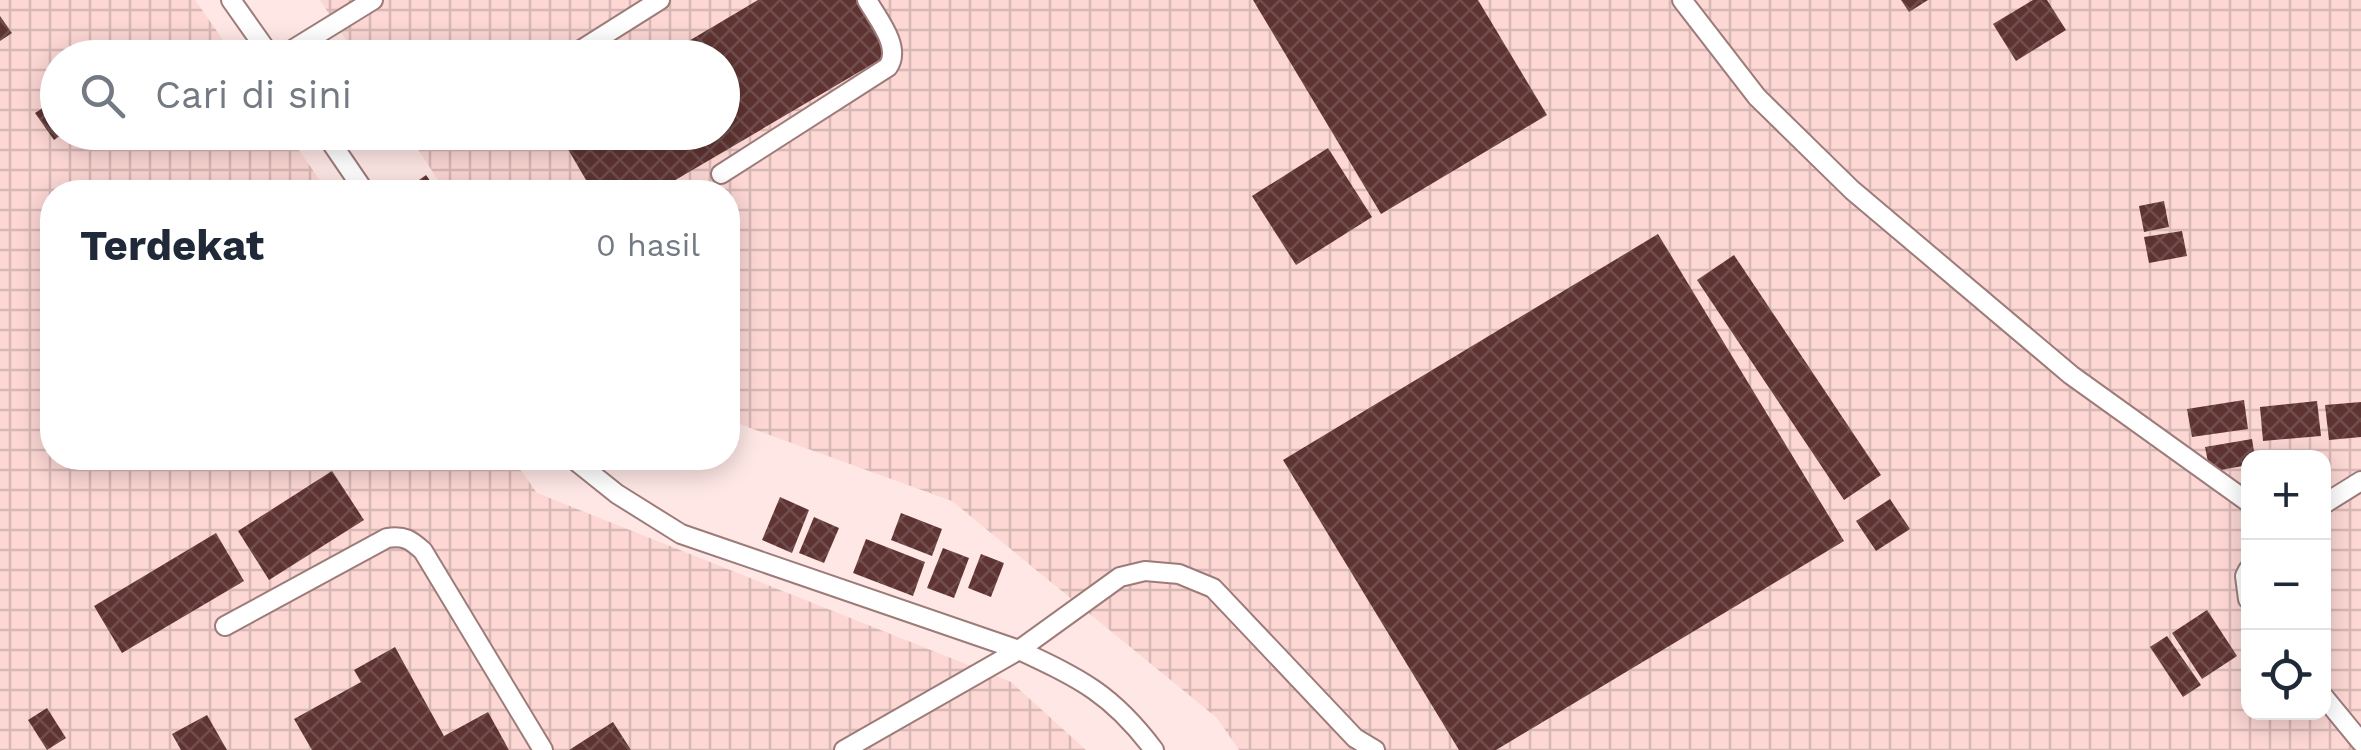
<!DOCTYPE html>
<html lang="id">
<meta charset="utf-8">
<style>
body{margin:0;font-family:"Work Sans",sans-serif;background:#f2f2f3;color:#1f2937}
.controls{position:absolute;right:30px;bottom:30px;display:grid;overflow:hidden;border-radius:20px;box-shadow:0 5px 25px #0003}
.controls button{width:90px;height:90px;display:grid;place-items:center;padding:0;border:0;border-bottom:2px solid #e0e1e3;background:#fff;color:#1f2937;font:50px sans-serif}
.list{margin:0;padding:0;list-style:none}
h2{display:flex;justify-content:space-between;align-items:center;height:130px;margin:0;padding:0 40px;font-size:42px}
h2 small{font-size:32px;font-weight:400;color:#747a83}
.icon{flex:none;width:55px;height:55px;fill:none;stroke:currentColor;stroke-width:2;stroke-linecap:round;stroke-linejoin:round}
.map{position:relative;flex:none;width:2361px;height:750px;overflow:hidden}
.search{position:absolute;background:#fff;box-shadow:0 5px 25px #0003;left:40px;top:40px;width:700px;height:110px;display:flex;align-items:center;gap:25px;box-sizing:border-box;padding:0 35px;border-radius:55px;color:#747a83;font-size:38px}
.panel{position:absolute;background:#fff;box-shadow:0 5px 25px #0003;left:40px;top:180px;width:700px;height:290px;border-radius:40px}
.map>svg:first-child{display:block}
</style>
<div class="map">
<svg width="2361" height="750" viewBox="0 0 2361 750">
<defs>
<pattern id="industrial-grid" width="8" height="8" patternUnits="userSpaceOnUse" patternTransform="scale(2.5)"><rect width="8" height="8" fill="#fcd7d4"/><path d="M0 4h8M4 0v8" fill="none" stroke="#d8b8b5"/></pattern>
<pattern id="building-cross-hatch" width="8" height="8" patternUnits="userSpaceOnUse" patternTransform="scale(2.5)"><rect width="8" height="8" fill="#5e3432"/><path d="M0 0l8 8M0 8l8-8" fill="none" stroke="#714e4d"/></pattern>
</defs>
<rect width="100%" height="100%" fill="#fee7e5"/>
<g fill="url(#industrial-grid)" fill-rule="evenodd">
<polygon points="0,0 195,0 235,57 58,58 58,132 287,133 328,192 52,192 52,458 512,458 537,493 1011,682 1086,750 0,750"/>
<path d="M320,0H2361V750H1239L1217,718L952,501L728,420V192H446L407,133L722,132V58L357,57ZM2248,458H2324V712H2248Z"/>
</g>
<g fill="url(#building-cross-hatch)">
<polygon points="758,0 856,0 888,55 655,192 593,192 558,132 722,132 722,58 660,58"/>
<polygon points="1253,0 1478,0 1547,115 1381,214"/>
<polygon points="1901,0 1928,0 1909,12"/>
<polygon points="2033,0 2047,0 2066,30 2016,61 1993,24"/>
<polygon points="0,16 12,33 0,41"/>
<polygon points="58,98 58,132 65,132 54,140 35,113"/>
<polygon points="1328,148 1372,217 1296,265 1252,196"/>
<polygon points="426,175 438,192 402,192"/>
<polygon points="2164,201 2169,227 2144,232 2139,206"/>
<polygon points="2182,231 2187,256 2149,263 2144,237"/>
<polygon points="1658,234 1844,541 1496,750 1459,750 1283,460"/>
<polygon points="1734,255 1881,475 1844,500 1697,280"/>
<polygon points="2244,400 2248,429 2192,437 2187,409"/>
<polygon points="2317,401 2321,436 2263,441 2260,407"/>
<polygon points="2361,402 2361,437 2329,440 2325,405"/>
<polygon points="2252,439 2255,458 2248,458 2248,465 2210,472 2205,447"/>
<polygon points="332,471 364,520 269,580 238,531"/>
<polygon points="780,497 809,510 792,553 762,540"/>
<polygon points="1890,499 1910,529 1876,551 1856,521"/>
<polygon points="901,513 942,529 932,556 891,540"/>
<polygon points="814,517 839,528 824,563 799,553"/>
<polygon points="216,533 244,581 122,653 94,606"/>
<polygon points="866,539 925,562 913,596 853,573"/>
<polygon points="943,548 969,558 954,598 927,588"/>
<polygon points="981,554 1004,563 991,597 968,588"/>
<polygon points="2207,610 2237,656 2202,679 2172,633"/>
<polygon points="2167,636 2201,685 2183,697 2150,647"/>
<polygon points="395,647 444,736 488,712 509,750 312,750 294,719 361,682 354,670"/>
<polygon points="47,708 66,738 47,750 28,720"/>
<polygon points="207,715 227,750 181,750 172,734"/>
<polygon points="613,722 631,750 569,750"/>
</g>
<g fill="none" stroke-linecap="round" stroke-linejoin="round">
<defs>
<g id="lane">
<polyline points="231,0 272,58"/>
<polyline points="1682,0 1757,97 1852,190 2071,375 2248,502"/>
<polyline points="579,51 660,0"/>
<polyline points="279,58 373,0"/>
<polyline points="324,132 365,192"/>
<path d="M721,174L888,67C902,47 877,18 867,0"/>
<path d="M572,458L617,494L681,534L1019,650C1081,679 1112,694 1154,750"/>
<polyline points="2324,504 2361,481"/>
<polyline points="2248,570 2245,576 2248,599"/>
<path d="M225,626L387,538C404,535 411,540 423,551L543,750"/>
<polyline points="2324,697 2361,742"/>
<polyline points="844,750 1019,650 1120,577 1145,571 1179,574 1213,588 1355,738 1375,750"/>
</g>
</defs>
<use href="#lane" stroke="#9d7b79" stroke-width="22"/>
<use href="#lane" stroke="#fff" stroke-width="18"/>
</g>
</svg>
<div class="controls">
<button>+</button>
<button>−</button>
<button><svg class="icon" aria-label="locate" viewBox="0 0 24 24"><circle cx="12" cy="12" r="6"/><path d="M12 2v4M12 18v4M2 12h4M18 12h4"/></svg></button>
</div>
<div class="search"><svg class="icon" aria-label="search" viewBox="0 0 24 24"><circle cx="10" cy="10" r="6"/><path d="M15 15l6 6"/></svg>Cari di sini</div>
<section class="panel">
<h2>Terdekat<small>0 hasil</small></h2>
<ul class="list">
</ul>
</section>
</div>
